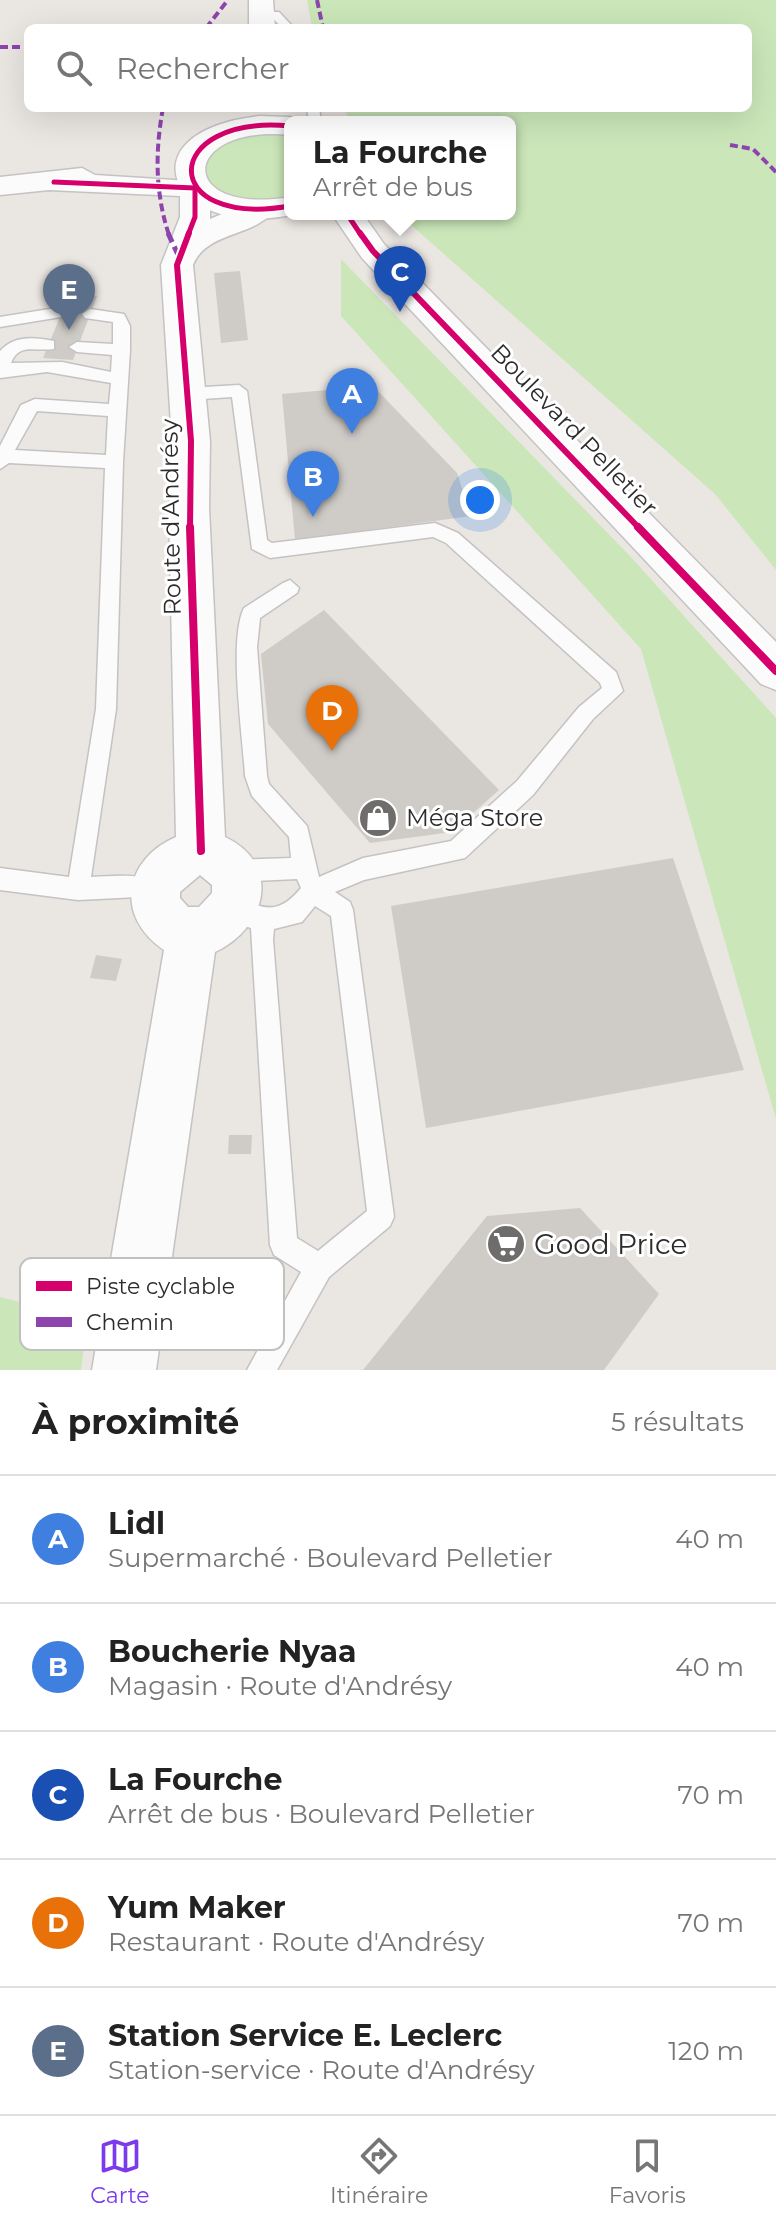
<!DOCTYPE html>
<html lang="fr">
<meta charset="utf-8">
<style>
body{margin:0;font-family:Montserrat,sans-serif;background:#f6f6f6;color:#222}
.you{position:absolute;left:480px;top:500px;width:28px;height:28px;margin:-20px;border:6px solid #fff;border-radius:50%;background:#1a73e8;box-shadow:0 0 0 12px #1a73e833}
.badge{display:grid;place-items:center;width:52px;height:52px;border-radius:50%;background:#7c3aed;color:#fff;font-size:26px;font-weight:700}
.pin{position:absolute;translate:-50% -66px;filter:drop-shadow(0 2px 4px #0008)}
.pin::after{content:'';position:absolute;top:42px;width:28px;height:24px;background:inherit;clip-path:polygon(0 0,100% 0,50% 100%)}
.popup{position:absolute;left:284px;top:116px;width:232px;height:104px;box-sizing:border-box;display:grid;place-content:center;border-radius:12px;background:#fff;filter:drop-shadow(0 2px 6px #0005);font-size:26px;white-space:nowrap;color:#767676}
.popup b{font-size:30px;color:#222}
.popup::after{content:'';position:absolute;left:50%;top:100%;margin-left:-16px;border:16px solid transparent;border-top-color:#fff}
.list{margin:0;padding:0;list-style:none}
h2{display:flex;justify-content:space-between;align-items:center;height:104px;margin:0;padding:0 32px;font-size:34px}
h2 small{font-size:26px;font-weight:400;color:#767676}
.list li{display:grid;grid-template-columns:52px 1fr auto;gap:24px;align-items:center;box-sizing:border-box;height:128px;padding:0 32px;border-top:2px solid #e0e0e0}
.list b{display:block;font-size:30px;white-space:nowrap}
.list p{margin:0;font-size:26px;white-space:nowrap;color:#767676}
.list em{font-size:26px;font-style:normal;color:#767676}
.icon{flex:none;width:44px;height:44px;fill:none;stroke:currentColor;stroke-width:2;stroke-linecap:round;stroke-linejoin:round}
.map{position:relative;flex:none;width:776px;height:1370px;overflow:hidden}
.search{position:absolute;background:#fff;box-shadow:0 8px 32px #0002;left:24px;right:24px;top:24px;height:88px;display:flex;align-items:center;gap:20px;box-sizing:border-box;padding:0 28px;border-radius:12px;color:#767676;font-size:30px}
.sheet{height:744px;background:#fff}
nav{display:flex;justify-content:space-around;align-items:center;box-sizing:border-box;height:112px;border-top:2px solid #e0e0e0;background:#fff;font-size:22px;color:#767676}
nav a{display:grid;justify-items:center;gap:4px}
nav .on{color:#7c3aed}
.map>svg:first-child{display:block}
</style>
<div class="map">
<svg width="776" height="1370" viewBox="0 0 776 1370">
<rect width="100%" height="100%" fill="#eae6e2"/>
<g fill="#cbe7b9">
<polygon points="307,0 776,0 776,570 715,494 410,224 405,214 510,214 510,122 352,122 343,108 748,108 748,28 312,28"/>
<path d="M246,133L290,134V195C267,203 207,206 203,171C202,163 206,155 212,150C222,143 236,139 246,133Z"/>
<polygon points="341,259 630,556 776,718 776,1119 641,649 341,316"/>
<polygon points="0,1297 87,1319 81,1370 0,1370"/>
</g>
<g fill="#cfccc8">
<polygon points="240,271 248,340 221,343 214,273"/>
<polygon points="69,295 97,296 73,360 43,358"/>
<polygon points="373,386 457,473 471,516 295,540 282,394"/>
<polygon points="324,610 499,790 452,832 370,843 268,724 261,654"/>
<polygon points="673,858 744,1070 426,1128 391,906"/>
<polygon points="96,955 122,959 116,981 90,978"/>
<polygon points="229,1135 252,1135 251,1154 228,1154"/>
<polygon points="580,1208 659,1294 604,1370 363,1370 487,1216"/>
</g>
<g fill="none" stroke-linecap="round" stroke-linejoin="round">
<defs>
<g id="service">
<polygon points="271,12 279,12 294,28 282,28 269,14"/>
<polygon points="307,108 319,108 321,122 309,122"/>
<polygon points="62,307 70,312 67,316 0,327 0,317"/>
<path d="M90,309L124,314L130,326V350L123,462L116,709L91,877C116,876 138,873 162,883L165,891L162,899L154,902L138,897L78,900L0,890V868L69,877L96,709L105,468L9,463L0,469V446L21,405L35,399L109,404L111,383L47,372L0,378V351C14,335 34,337 54,341V349C36,352 19,342 11,363L62,362L111,372L112,355L77,352L69,347L77,342L113,344V322L85,318L82,314ZM37,411L108,416L106,455L15,450Z"/>
<path d="M239,385L247,391L267,540L272,543L435,523L458,533L616,672L623,691L593,719L533,795L465,858L364,880L335,892L350,902L353,910L394,1217L390,1226L329,1277L277,1370H247L301,1272L274,1255L270,1245L251,928L224,920L221,912L224,904C254,892 268,928 301,888L297,879L235,882L227,879L224,871L227,863L235,860L291,858L289,837L252,796L245,776C243,737 228,640 244,608L283,583L290,580L299,588L297,593L260,618L257,647L267,776L269,784L307,826L319,877L363,858L451,841L517,781L579,707L602,688L600,683L446,543L433,537L270,558L252,549L232,397L188,400L180,394L188,388ZM315,906L331,916L367,1211L318,1251L297,1238L273,940L274,929L302,922Z"/>
</g>
<path id="tertiary" d="M82,168L95,175L206,182L210,188V219L248,203H270L274,210C256,237 206,231 193,265L210,441L209,508L225,837C283,864 266,929 215,952L156,1370H92L164,950C115,917 123,860 176,837L169,508L172,441L161,265L180,217V196L49,190L0,195V177ZM200,875L212,885V893L199,907H188L180,898V892Z"/>
<g id="secondary">
<polygon points="249,0 273,0 275,28 249,28"/>
<path d="M260,116L290,117L301,122H290V135C180,124 174,216 290,197V214H295C171,243 119,131 260,116Z"/>
<polygon points="332,214 363,214 384,244 776,642 776,690 761,684 362,258"/>
</g>
</defs>
<use href="#service" stroke="#c4c2c3" stroke-width="3"/>
<use href="#tertiary" stroke="#c4c2c3" stroke-width="3"/>
<use href="#secondary" stroke="#c4c2c3" stroke-width="3"/>
<use href="#service" fill="#fcfbfb" fill-rule="evenodd"/>
<use href="#tertiary" fill="#fcfbfb" fill-rule="evenodd"/>
<use href="#secondary" fill="#fcfbfb" fill-rule="evenodd"/>
<g stroke="#8e44ad" stroke-width="4" stroke-dasharray="8 4" stroke-linecap="butt">
<polyline points="317,0 323,28"/>
<polyline points="206,28 228,0"/>
<polyline points="0,47 28,47"/>
<path d="M163,108C155,151 155,193 169,235"/>
<polyline points="730,145 753,149 776,172"/>
</g>
<polyline stroke="#8e44ad" stroke-width="5" stroke-dasharray="10 5" stroke-linecap="butt" points="168,233 179,257"/>
<defs>
<g id="cycleway-far2">
<path d="M290,126C160,114 157,229 290,206"/>
<polyline points="54,182 195,188 195,217 188,235"/>
<polyline points="347,214 361,235"/>
</g>
<g id="cycleway-far1">
<polyline points="189,233 177,265 191,441 190,529"/>
<polyline points="360,233 373,251 640,529"/>
</g>
<g id="cycleway">
<polyline points="190,527 201,851"/>
<polyline points="638,527 776,671"/>
</g>
</defs>
<use href="#cycleway-far2" stroke="#fff" stroke-width="8"/>
<use href="#cycleway-far1" stroke="#fff" stroke-width="10"/>
<use href="#cycleway" stroke="#fff" stroke-width="13"/>
<use href="#cycleway-far2" stroke="#d6006c" stroke-width="5"/>
<use href="#cycleway-far1" stroke="#d6006c" stroke-width="6"/>
<use href="#cycleway" stroke="#d6006c" stroke-width="8"/>
</g>
<defs>
<symbol id="shop-disc" viewBox="-11 -11 22 22"><circle r="9.5" fill="#6e6d6c" stroke="#fff"/><path d="M-5-2.5h2.3a2.7 3.5 0 0 1 5.4 0H5L5.5 6h-11ZM-1.5-2.5h3a1.5 2.3 0 0 0-3 0Z" fill="#fff"/></symbol>
<symbol id="supermarket-disc" viewBox="-11 -11 22 22"><circle r="9.5" fill="#6e6d6c" stroke="#fff"/><path d="M-6-5.5h2.5l.6 2H6L4.5 2H-2.5L-4.4-4H-6ZM-1.5 3.2a1.3 1.3 0 1 0 .1 0ZM3 3.2a1.3 1.3 0 1 0 .1 0Z" fill="#fff"/></symbol>
</defs>
<g fill-rule="evenodd">
<use href="#shop-disc" x="356" y="796" width="44" height="44"/>
<use href="#supermarket-disc" x="484" y="1222" width="44" height="44"/>
</g>
<g text-anchor="middle" stroke-width="6" stroke-linejoin="round" paint-order="stroke">
<g font-size="24" fill="#2c2c2c" stroke="#fff">
<text transform="translate(574 430) rotate(46)" y="8">Boulevard Pelletier</text>
<text transform="translate(171 517) rotate(-91)" y="8">Route d'Andrésy</text>
</g>
<g font-size="24" fill="#2c2c2c" stroke="#fff" text-anchor="start">
<text x="406" y="826">Méga Store</text>
</g>
<g font-size="28" fill="#2c2c2c" stroke="#fff" text-anchor="start">
<text x="534" y="1254">Good Price</text>
</g>
</g>
<rect x="20" y="1258" width="264" height="92" rx="12" fill="#fff" stroke="#c0c0c0" stroke-width="2"/>
<rect x="36" y="1281" width="36" height="10" fill="#d6006c"/>
<rect x="36" y="1317" width="36" height="10" fill="#8e44ad"/>
<g font-size="22" fill="#2c2c2c">
<text x="86" y="1294">Piste cyclable</text>
<text x="86" y="1330">Chemin</text>
</g>
</svg>
<div class="you"></div>
<div class="pin badge" style="left:352px;top:434px;background:#3f7fe0">A</div>
<div class="pin badge" style="left:313px;top:517px;background:#3f7fe0">B</div>
<div class="pin badge" style="left:400px;top:312px;background:#1a4fb4">C</div>
<div class="popup"><b>La Fourche</b>Arrêt de bus</div>
<div class="pin badge" style="left:332px;top:751px;background:#e8710a">D</div>
<div class="pin badge" style="left:69px;top:330px;background:#5c6f8a">E</div>
<div class="search"><svg class="icon" aria-label="search" viewBox="0 0 24 24"><circle cx="10" cy="10" r="6"/><path d="M15 15l6 6"/></svg>Rechercher</div>
</div>
<section class="sheet">
<h2>À proximité<small>5 résultats</small></h2>
<ul class="list">
<li><span class="badge" style="background:#3f7fe0">A</span><div><b>Lidl</b><p>Supermarché · Boulevard Pelletier</p></div><em>40 m</em></li>
<li><span class="badge" style="background:#3f7fe0">B</span><div><b>Boucherie Nyaa</b><p>Magasin · Route d'Andrésy</p></div><em>40 m</em></li>
<li><span class="badge" style="background:#1a4fb4">C</span><div><b>La Fourche</b><p>Arrêt de bus · Boulevard Pelletier</p></div><em>70 m</em></li>
<li><span class="badge" style="background:#e8710a">D</span><div><b>Yum Maker</b><p>Restaurant · Route d'Andrésy</p></div><em>70 m</em></li>
<li><span class="badge" style="background:#5c6f8a">E</span><div><b>Station Service E. Leclerc</b><p>Station-service · Route d'Andrésy</p></div><em>120 m</em></li>
</ul>
</section>
<nav>
<a class="on"><svg class="icon" aria-label="map" viewBox="0 0 24 24"><path d="M3 6l6-2 6 2 6-2v14l-6 2-6-2-6 2zM9 4v14M15 6v14"/></svg>Carte</a>
<a><svg class="icon" aria-label="directions" viewBox="0 0 24 24"><path d="M12 3l9 9-9 9-9-9zM9 14v-3h6M13 9l2 2-2 2"/></svg>Itinéraire</a>
<a><svg class="icon" aria-label="saved" viewBox="0 0 24 24"><path d="M7 4h10v16l-5-4-5 4z"/></svg>Favoris</a>
</nav>
